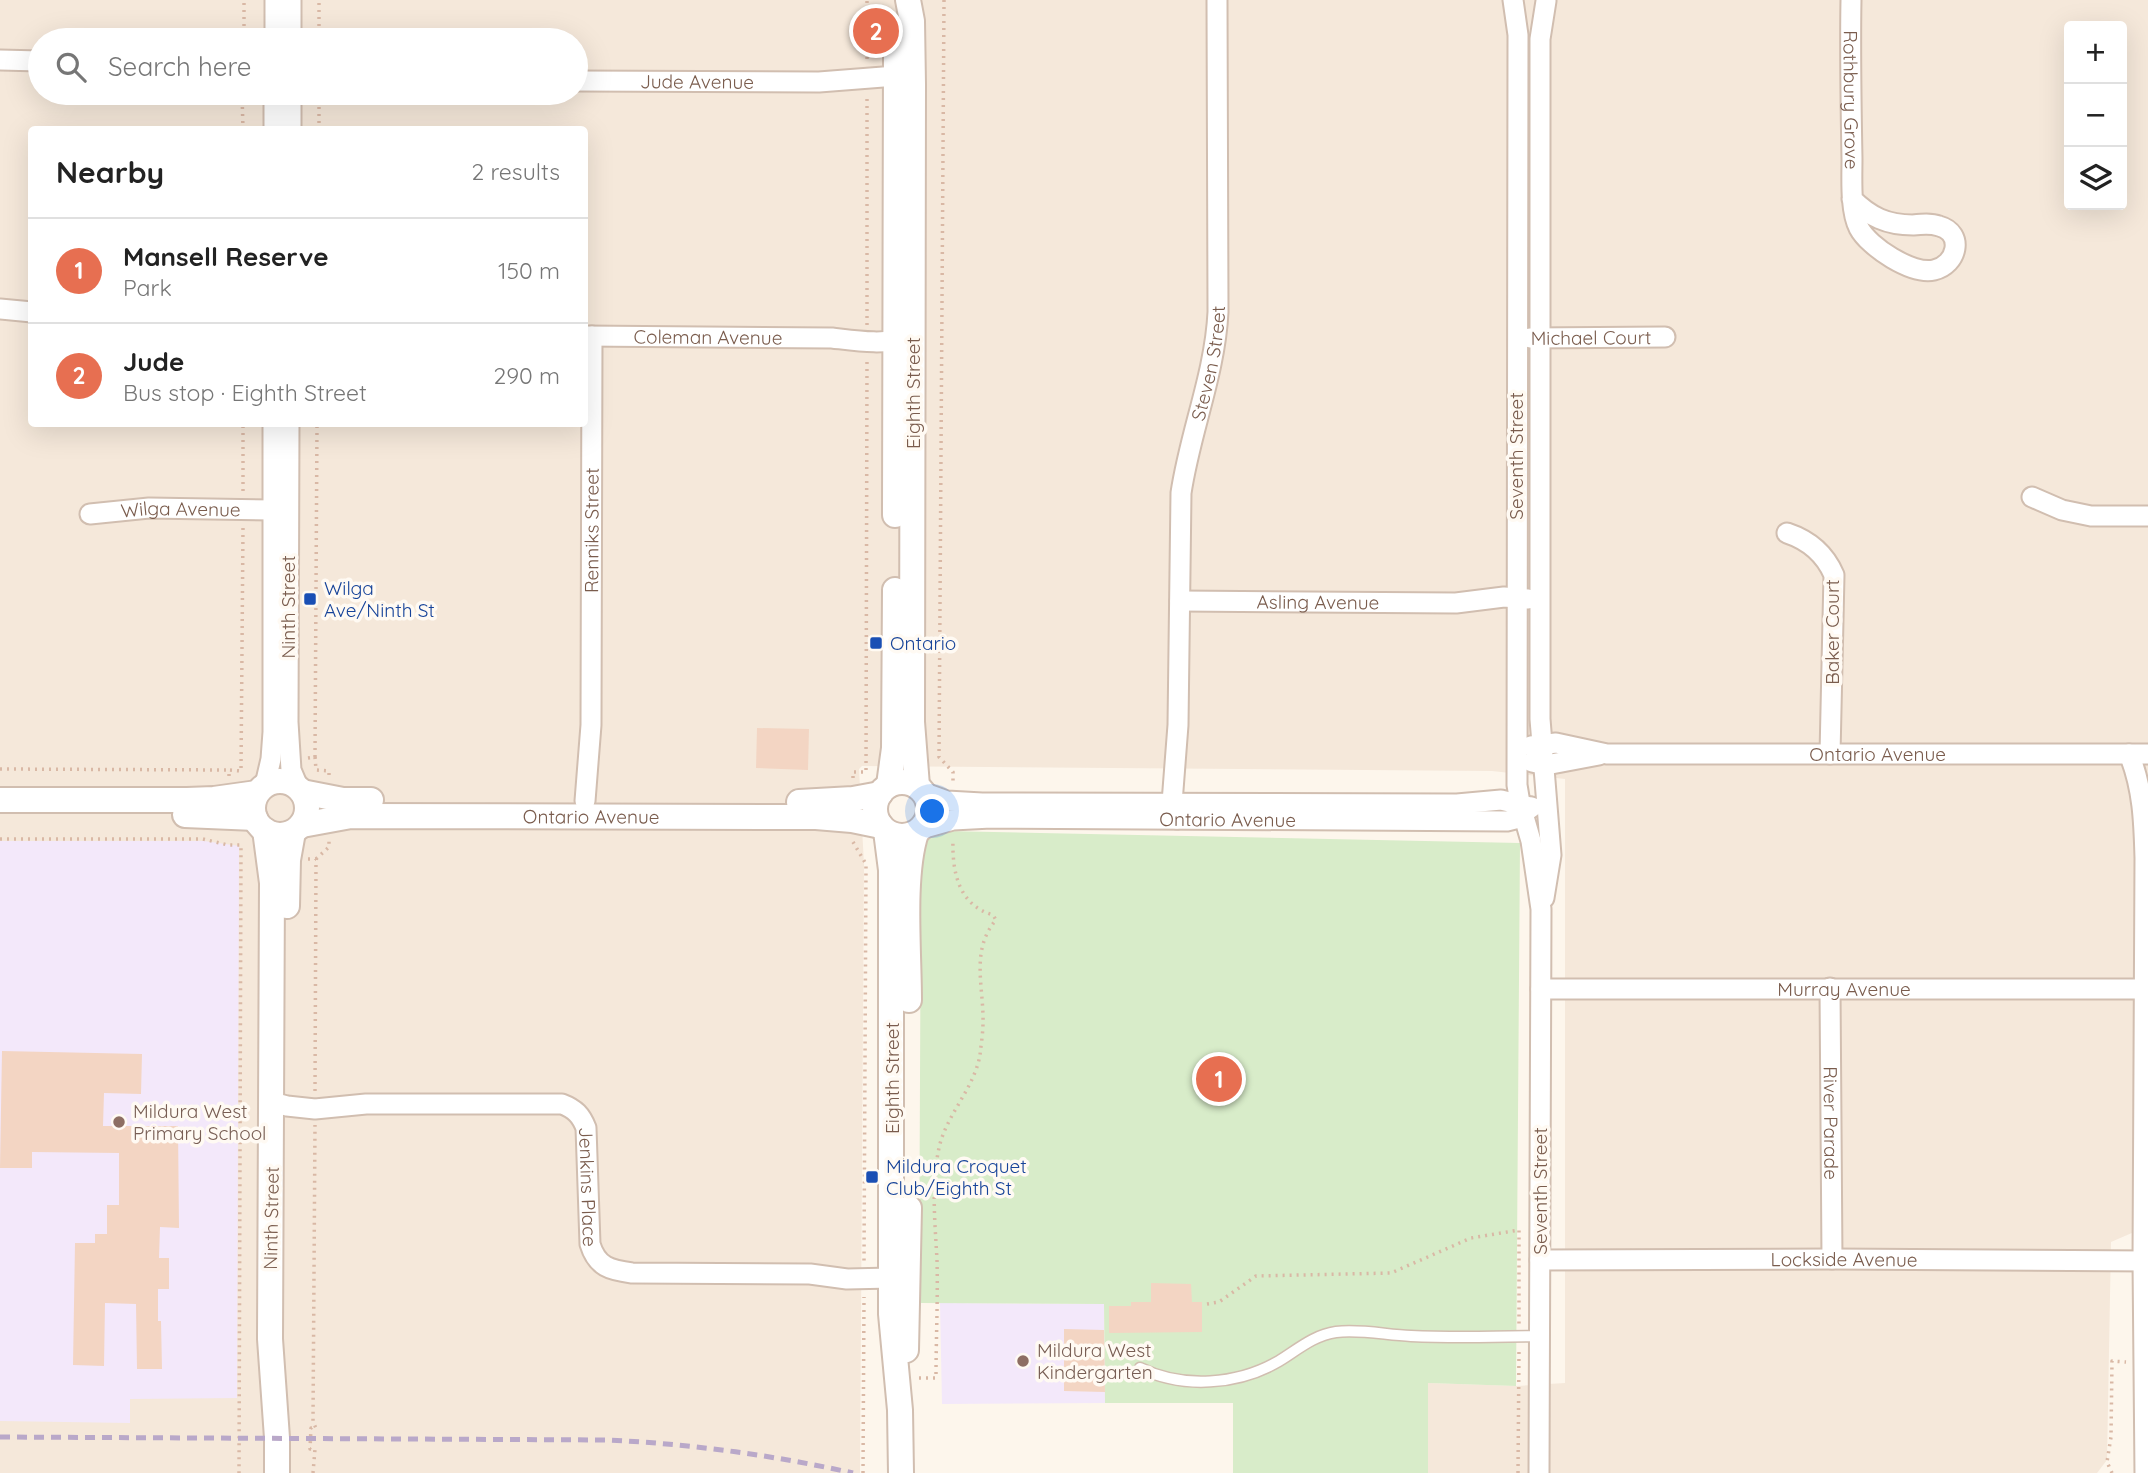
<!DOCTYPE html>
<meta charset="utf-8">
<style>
body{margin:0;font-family:Quicksand,sans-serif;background:#f2f2f2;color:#222}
.controls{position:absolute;right:21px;top:21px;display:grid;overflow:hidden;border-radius:7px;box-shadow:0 7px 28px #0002}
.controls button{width:63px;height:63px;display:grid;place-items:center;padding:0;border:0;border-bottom:2px solid #e0e0e0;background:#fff;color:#222;font:35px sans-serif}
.you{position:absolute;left:933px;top:812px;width:24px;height:24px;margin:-18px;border:5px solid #fff;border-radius:50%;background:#1a73e8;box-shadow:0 0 0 10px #1a73e833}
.badge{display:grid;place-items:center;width:46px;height:46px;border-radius:50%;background:#e76f51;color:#fff;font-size:23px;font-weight:700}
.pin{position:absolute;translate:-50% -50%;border:4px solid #fff;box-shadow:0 2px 7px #0006}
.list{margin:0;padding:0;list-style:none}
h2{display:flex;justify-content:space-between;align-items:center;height:91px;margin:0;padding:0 28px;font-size:30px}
h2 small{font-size:23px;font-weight:400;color:#767676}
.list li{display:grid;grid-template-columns:46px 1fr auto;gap:21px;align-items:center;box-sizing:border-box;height:105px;padding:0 28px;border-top:2px solid #e0e0e0}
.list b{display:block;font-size:26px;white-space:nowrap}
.list p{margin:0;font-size:23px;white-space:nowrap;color:#767676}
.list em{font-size:23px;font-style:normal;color:#767676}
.icon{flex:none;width:38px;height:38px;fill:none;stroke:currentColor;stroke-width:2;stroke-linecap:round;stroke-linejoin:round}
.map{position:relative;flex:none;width:2148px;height:1473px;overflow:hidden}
.search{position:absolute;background:#fff;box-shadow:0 7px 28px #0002;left:28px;top:28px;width:560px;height:77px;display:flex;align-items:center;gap:18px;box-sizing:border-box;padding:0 24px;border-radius:38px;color:#767676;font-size:26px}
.panel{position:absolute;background:#fff;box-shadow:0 7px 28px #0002;left:28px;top:126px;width:560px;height:301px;border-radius:7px}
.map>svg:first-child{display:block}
</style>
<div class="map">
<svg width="2148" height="1473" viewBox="0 0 2148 1473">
<rect width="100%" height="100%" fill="#fdf6ec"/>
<path fill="#f5e8da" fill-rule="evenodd" d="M0,0H2148V1226L2111,1242L2107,1460L2097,1473H1428V1383L1516,1386L1565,1383V779L1492,771L862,766L859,769L864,865L860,1473H0ZM2069,26H2122V205H2069ZM40,40H576V93H40ZM32,130H584V424H32Z"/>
<g fill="#f3e8fa">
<polygon points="0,841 204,841 239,846 237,1398 130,1399 130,1423 0,1421"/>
<polygon points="940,1303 1104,1304 1105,1403 942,1404"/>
</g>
<path fill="#d8ecc9" d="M945,831L1520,843L1516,1386L1428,1383V1473H1233V1403H1105L1104,1304L919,1303L921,856C926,838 928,837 945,831Z"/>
<g fill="#f3d5c3">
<polygon points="757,728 809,729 808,770 756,768"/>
<polygon points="2,1051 142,1054 141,1094 104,1093 103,1126 178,1126 179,1228 160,1227 159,1258 169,1258 169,1289 158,1289 158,1321 161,1321 162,1369 137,1369 136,1304 105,1303 104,1366 73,1365 75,1243 95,1243 95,1234 107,1234 107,1205 119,1205 119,1153 32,1152 32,1168 0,1168"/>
<polygon points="1151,1283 1191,1284 1192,1302 1202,1302 1202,1332 1109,1333 1109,1306 1131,1306 1131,1302 1151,1302"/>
<polygon points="1064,1329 1104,1330 1105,1392 1064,1391"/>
</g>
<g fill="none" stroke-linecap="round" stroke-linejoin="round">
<defs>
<path id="service" d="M1140,1368C1183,1389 1238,1385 1279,1361C1297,1350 1314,1335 1336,1332C1361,1329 1386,1335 1411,1336C1453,1338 1497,1337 1540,1336"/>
<g id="minor">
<polyline points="291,0 291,40"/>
<polyline points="1513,0 1518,35 1517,785 1520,803 1531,841 1541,909 1539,1473"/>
<path id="s1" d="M1851,0C1850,53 1851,106 1852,159C1852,178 1850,211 1859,228C1869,247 1912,275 1934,270C1957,265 1965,233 1939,226C1931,223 1922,224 1913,225C1887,225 1870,217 1852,199"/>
<polyline points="275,40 275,0"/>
<polyline points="0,60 40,61"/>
<path id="s2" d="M576,81L819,82L896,76L909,83"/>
<polyline points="274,130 274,93"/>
<polyline points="291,130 291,93"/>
<polyline points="0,309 32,312"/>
<path id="s3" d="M584,336L832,338C858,341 882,345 908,338"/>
<path id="s4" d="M1530,338L1665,337"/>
<polyline points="289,424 288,722 291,770 299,789"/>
<polyline points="2032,497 2062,510 2091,516 2148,516"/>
<path id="s5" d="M90,514L149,508L273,510"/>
<path d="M1787,533C1808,540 1825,554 1834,575L1830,754"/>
<path id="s6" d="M1180,601L1456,603L1504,597L1528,599"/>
<path id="s7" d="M1531,746L1556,743L1607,754H2148"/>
<path d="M2129,754C2143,788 2144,822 2145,858L2143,1261L2145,1473"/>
<polyline points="1532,762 1546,765 1599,755"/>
<polyline points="265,785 271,759 273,732 273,424"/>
<polyline points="925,793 947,801 982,803 1457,804 1501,800 1530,807"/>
<path id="s8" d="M585,801L591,725L592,336"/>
<path id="s9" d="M1177,819L1172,803L1178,725L1181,493C1190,432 1215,374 1218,312L1217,0"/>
<path id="s10" d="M921,829L953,820L991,818L1507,821L1515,819L1532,807"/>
<polyline points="1544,898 1551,855 1540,719 1540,39 1546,1"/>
<path id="s11" d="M1830,988L1832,1259"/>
<path id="s12" d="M1541,989H2148"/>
<path id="s13" d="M272,1102L287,1106L315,1109L366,1104H562C575,1109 581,1115 586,1128L590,1244C597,1267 610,1270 632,1273L810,1274L847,1279L891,1278"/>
<path id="s14" d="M1540,1260L1832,1259L2148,1261"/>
</g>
<g id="tertiary">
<polyline points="908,0 912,21 913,85 912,722 917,786"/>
<polyline points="895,515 896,54"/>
<circle cx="280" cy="808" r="27"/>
<circle cx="902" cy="809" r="27"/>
<polyline points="889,785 894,748 895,590"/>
<polyline points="302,792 343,800 371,800"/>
<polyline points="0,800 187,800 214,799 257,793"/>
<polyline points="799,802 853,799 880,794"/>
<polyline points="185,815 255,818"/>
<path id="s15" d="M302,825L351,816L816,817L852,820L881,826"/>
<polyline points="265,830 272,883 270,1339 277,1438 277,1473"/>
<polyline points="886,831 891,870 891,1314 900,1410 901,1473"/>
<polyline points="287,906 288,860 293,832"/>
<path d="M909,1000C909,952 902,876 916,833"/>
<polyline points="906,1350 909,1208"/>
</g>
</defs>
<use href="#service" stroke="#d1beb0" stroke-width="13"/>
<use href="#minor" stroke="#d1beb0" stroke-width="23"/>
<use href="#tertiary" stroke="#d1beb0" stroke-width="28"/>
<g stroke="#d9b8a5" stroke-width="3.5" stroke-dasharray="2 5" stroke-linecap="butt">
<polyline points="944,0 939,757 953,772 953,785"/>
<polyline points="244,40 244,0"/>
<polyline points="319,40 319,0"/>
<polyline points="867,59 867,0"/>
<polyline points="242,93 243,130"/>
<polyline points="319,130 319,93"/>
<polyline points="867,325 867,95"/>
<polyline points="243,491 243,424"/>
<polyline points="315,757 316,770 329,771 329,778"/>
<polyline points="308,758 315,757 317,424"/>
<polyline points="0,769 229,770"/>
<polyline points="229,776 229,770 241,771 243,527"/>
<polyline points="853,778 853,772 866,772 867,358"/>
<polyline points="0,839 203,839 228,845 241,845 239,1473"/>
<polyline points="853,842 866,864 864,1261"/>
<polyline points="308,859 316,859 315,1093"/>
<polyline points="316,859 329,847 329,841"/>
<polyline points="1207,1304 1219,1302 1256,1276 1391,1273 1471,1238 1519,1230 1519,1324"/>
<path d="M919,1378H936C936,1339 938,1299 937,1260C935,1222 931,1185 939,1148C946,1115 974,1089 980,1055C981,1045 983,1033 983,1023C984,988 970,950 996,920L993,915C958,905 952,871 953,839"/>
<polyline points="313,1473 315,1449 310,1449 311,1428 316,1428 313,1422 315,1125"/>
<polyline points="863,1473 864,1297"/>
<polyline points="1518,1473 1519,1349"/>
<polyline points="2112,1473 2107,1462 2111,1437 2112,1361 2126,1362"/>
</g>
<use href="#service" stroke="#fff" stroke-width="10"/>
<use href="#minor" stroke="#fff" stroke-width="19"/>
<use href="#tertiary" stroke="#fff" stroke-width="24"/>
<path stroke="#b9a8c9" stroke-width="5" stroke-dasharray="10 7" stroke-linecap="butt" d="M0,1437L608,1440C691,1444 772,1455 853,1473"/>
</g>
<g fill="#1a4fb4" stroke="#fffaf3" stroke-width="2.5">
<rect x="303" y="592" width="14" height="14" rx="3.5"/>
<rect x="869" y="636" width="14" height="14" rx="3.5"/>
<rect x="865" y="1170" width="14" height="14" rx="3.5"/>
</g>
<g fill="#8d6e63" stroke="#fffaf3" stroke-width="2.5">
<circle cx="119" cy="1122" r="7"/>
<circle cx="1023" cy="1361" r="7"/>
</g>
<g text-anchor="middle" stroke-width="7" stroke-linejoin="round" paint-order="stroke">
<g font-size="19" fill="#7a5c4d" stroke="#fffaf3">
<text dy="7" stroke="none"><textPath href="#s2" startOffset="121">Jude Avenue</textPath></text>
<text dy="7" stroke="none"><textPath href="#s1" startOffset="100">Rothbury Grove</textPath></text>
<text dy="7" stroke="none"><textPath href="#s3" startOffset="124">Coleman Avenue</textPath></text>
<text dy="7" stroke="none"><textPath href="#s4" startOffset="61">Michael Court</textPath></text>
<text dy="7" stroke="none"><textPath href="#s9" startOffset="460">Steven Street</textPath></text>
<text transform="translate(913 393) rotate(-90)" y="7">Eighth Street</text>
<text transform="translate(1516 456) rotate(-90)" y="7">Seventh Street</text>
<text dy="7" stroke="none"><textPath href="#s5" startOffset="91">Wilga Avenue</textPath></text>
<text dy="7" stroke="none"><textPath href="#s8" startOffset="271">Renniks Street</textPath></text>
<text dy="7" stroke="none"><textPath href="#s6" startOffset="138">Asling Avenue</textPath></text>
<text transform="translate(288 607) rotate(-90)" y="7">Ninth Street</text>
<text transform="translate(1832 632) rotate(-90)" y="7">Baker Court</text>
<text dy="7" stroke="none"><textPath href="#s7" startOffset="348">Ontario Avenue</textPath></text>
<text dy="7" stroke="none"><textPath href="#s15" startOffset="290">Ontario Avenue</textPath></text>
<text dy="7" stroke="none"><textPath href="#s10" startOffset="308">Ontario Avenue</textPath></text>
<text dy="7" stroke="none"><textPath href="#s12" startOffset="303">Murray Avenue</textPath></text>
<text transform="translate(892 1078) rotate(-90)" y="7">Eighth Street</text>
<text dy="7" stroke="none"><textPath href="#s11" startOffset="135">River Parade</textPath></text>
<text dy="7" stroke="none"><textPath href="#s13" startOffset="385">Jenkins Place</textPath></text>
<text transform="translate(1540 1191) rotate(-90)" y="7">Seventh Street</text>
<text transform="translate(271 1218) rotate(-89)" y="7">Ninth Street</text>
<text dy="7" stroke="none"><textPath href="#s14" startOffset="304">Lockside Avenue</textPath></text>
</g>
<g font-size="19" fill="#164399" stroke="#fffaf3" text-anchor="start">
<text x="324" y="595">Wilga<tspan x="324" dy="22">Ave/Ninth St</tspan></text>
<text x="890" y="650">Ontario</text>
<text x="886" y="1173">Mildura Croquet<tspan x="886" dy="22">Club/Eighth St</tspan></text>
</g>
<g font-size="19" fill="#785e54" stroke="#fffaf3" text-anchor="start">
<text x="133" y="1118">Mildura West<tspan x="133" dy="22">Primary School</tspan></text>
<text x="1037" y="1357">Mildura West<tspan x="1037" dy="22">Kindergarten</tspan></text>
</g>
</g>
</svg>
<div class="controls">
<button>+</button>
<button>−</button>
<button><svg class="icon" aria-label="layers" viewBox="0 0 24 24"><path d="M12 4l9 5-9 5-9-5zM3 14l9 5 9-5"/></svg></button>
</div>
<div class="you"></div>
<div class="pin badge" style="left:1219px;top:1079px">1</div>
<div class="pin badge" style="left:876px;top:31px">2</div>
<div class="search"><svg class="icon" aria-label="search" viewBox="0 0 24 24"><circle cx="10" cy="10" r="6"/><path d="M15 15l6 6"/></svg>Search here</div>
<section class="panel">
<h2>Nearby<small>2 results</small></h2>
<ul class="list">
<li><span class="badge">1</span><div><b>Mansell Reserve</b><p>Park</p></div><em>150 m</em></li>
<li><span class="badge">2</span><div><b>Jude</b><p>Bus stop · Eighth Street</p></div><em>290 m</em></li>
</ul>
</section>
</div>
